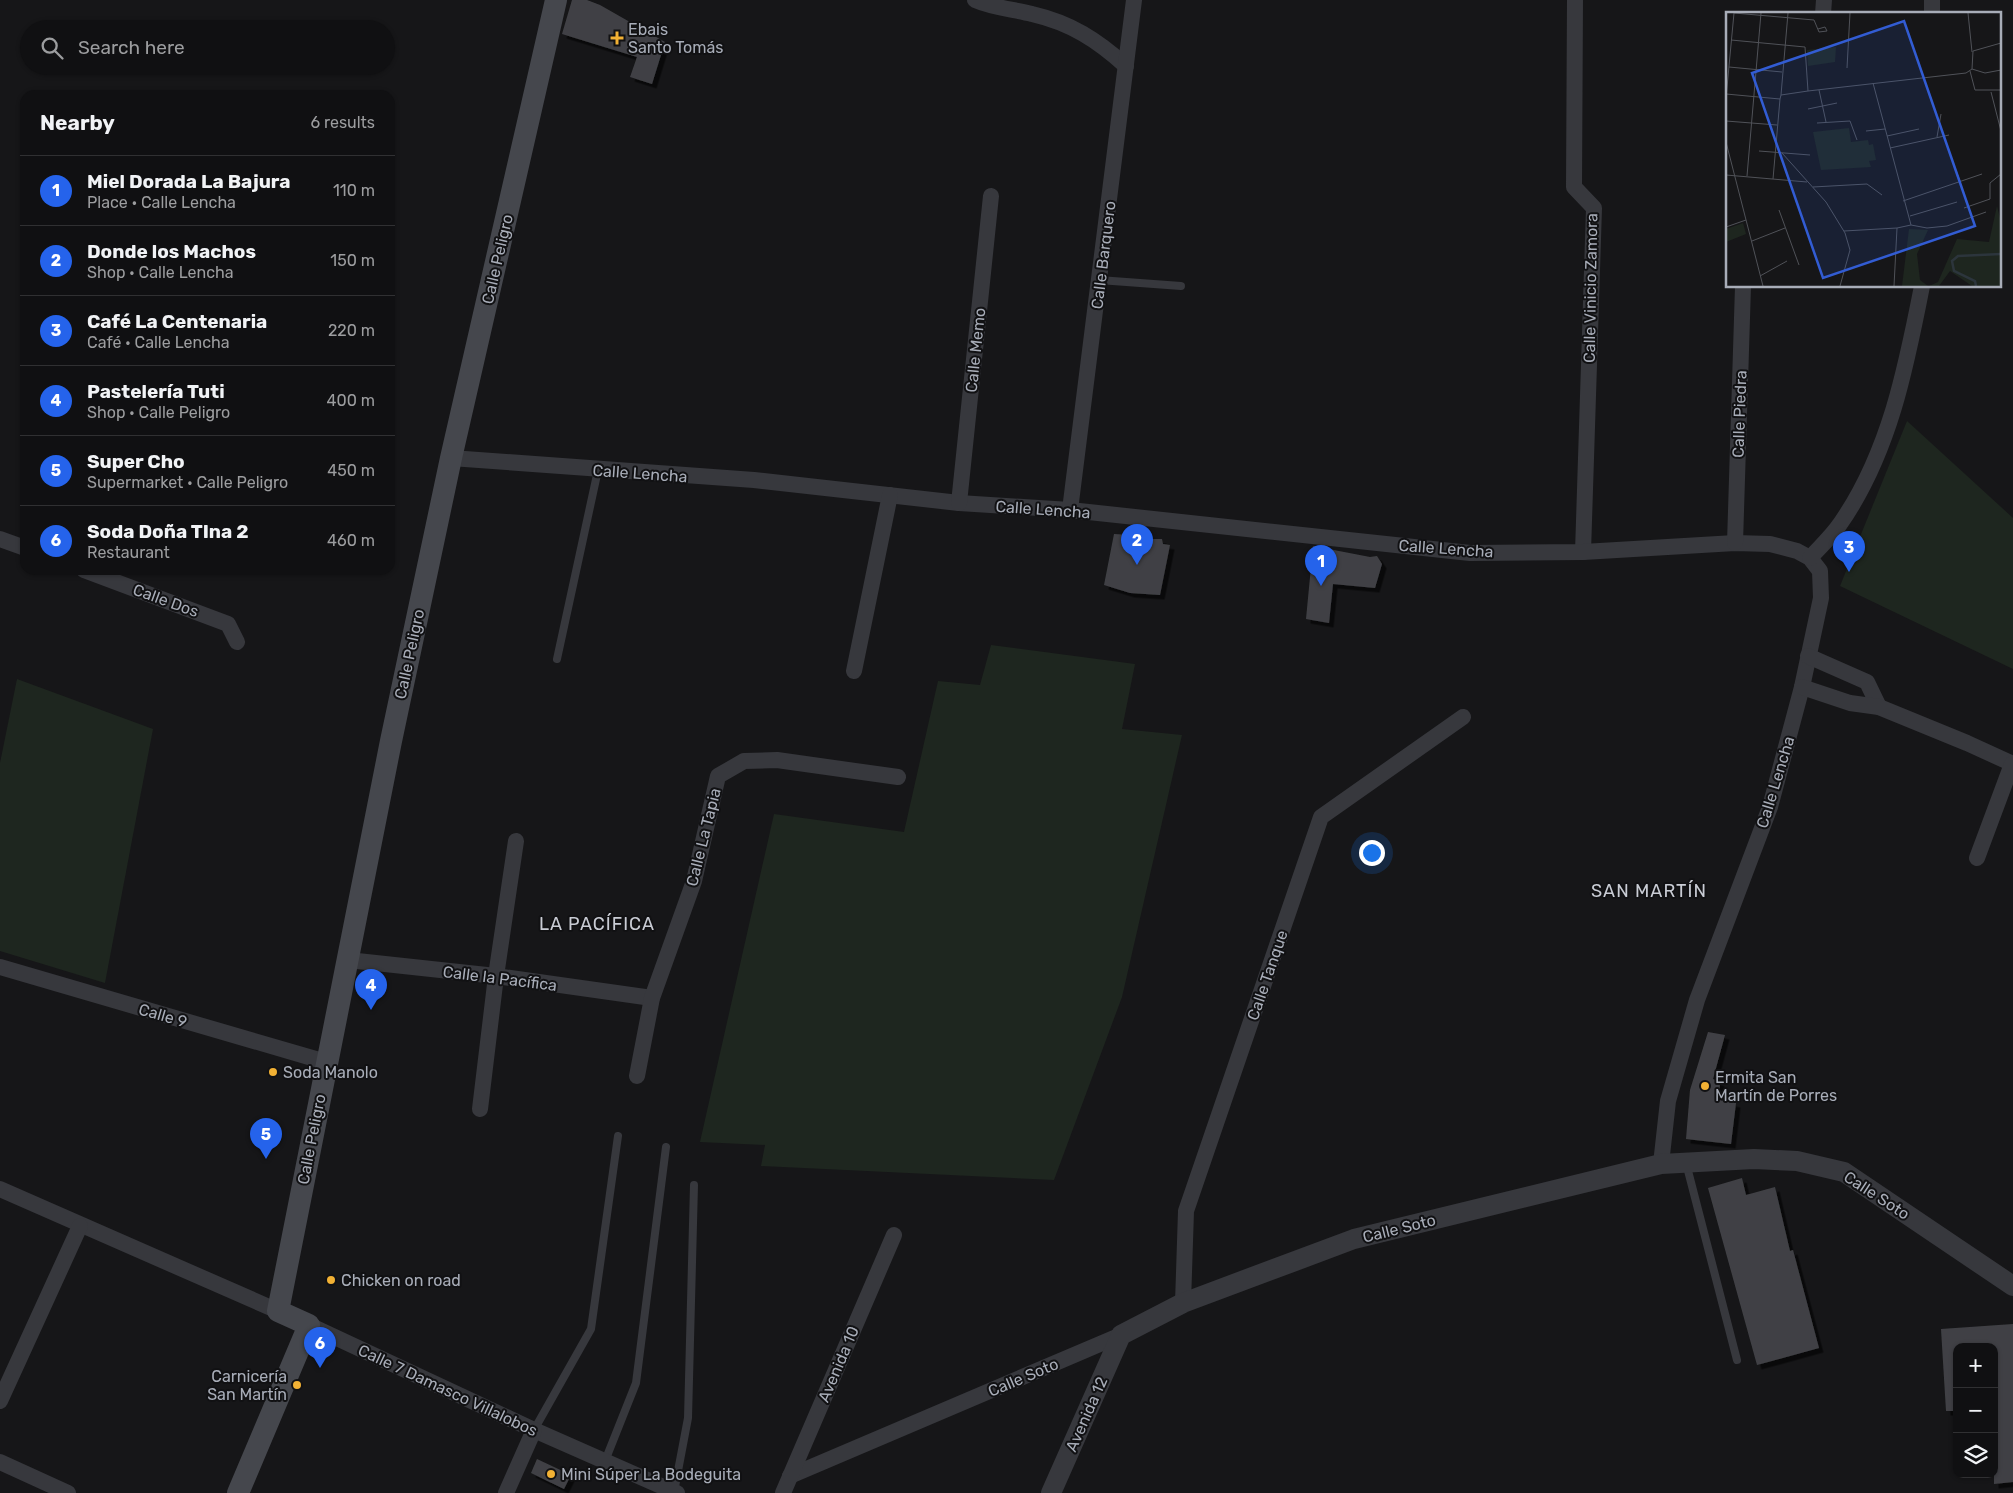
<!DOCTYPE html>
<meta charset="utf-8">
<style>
body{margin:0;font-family:Rubik,sans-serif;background:#1e1e20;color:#f1f3f6}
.controls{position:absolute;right:15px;bottom:15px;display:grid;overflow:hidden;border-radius:10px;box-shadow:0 1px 4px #0004}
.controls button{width:45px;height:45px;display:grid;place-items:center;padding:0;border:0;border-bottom:1px solid #303032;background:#101012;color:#f1f3f6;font:25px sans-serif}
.you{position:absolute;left:1371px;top:852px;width:18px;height:18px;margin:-12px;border:4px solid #fff;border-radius:50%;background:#1a73e8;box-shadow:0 0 0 8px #1a73e833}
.badge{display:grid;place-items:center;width:32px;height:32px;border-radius:50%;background:#2563eb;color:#fff;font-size:16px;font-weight:700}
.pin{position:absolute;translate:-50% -41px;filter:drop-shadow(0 1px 2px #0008)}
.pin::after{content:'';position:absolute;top:26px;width:18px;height:15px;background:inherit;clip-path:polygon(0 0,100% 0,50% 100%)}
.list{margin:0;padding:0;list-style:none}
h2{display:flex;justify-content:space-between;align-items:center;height:65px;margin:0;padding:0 20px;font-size:21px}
h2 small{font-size:16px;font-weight:400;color:#9c9d9f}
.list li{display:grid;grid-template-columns:32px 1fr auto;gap:15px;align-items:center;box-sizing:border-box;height:70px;padding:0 20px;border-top:1px solid #303032}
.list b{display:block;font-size:19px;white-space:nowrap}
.list p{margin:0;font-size:16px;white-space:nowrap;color:#9c9d9f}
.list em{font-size:16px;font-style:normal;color:#9c9d9f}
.icon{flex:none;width:28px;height:28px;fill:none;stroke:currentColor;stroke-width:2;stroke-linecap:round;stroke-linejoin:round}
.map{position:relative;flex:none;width:2013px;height:1493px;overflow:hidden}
.search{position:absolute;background:#101012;box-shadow:0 1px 4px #0004;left:20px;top:20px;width:375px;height:55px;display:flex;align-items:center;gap:12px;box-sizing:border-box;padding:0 18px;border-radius:28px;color:#9c9d9f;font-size:19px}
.panel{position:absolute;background:#101012;box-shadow:0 1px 4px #0004;left:20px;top:90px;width:375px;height:485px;border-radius:15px}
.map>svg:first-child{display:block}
</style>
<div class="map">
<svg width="2013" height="1493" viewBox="0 0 2013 1493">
<defs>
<filter id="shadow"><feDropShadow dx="4.5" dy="4.5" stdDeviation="0" flood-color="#0009"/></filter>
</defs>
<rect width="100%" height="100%" fill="#161618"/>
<g fill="#1e261f">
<polygon points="1907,421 2013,518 2013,669 1840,586"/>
<polygon points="991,645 1135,664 1122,729 1182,735 1122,997 1054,1180 761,1166 765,1145 700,1142 774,814 904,832 938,681 980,685"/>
<polygon points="17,679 153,729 105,983 0,951 0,763"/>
</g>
<g fill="#404145" filter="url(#shadow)">
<polygon points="572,0 587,0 600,5 665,42 652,84 630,77 637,57 562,34"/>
<polygon points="1114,534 1148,536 1151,539 1162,539 1163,544 1170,545 1160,595 1130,593 1104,585"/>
<polygon points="1313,546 1370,557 1377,556 1382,564 1375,588 1333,584 1329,623 1306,619"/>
<polygon points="1708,1032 1725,1035 1713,1079 1720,1082 1719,1100 1736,1103 1731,1144 1686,1139 1690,1090"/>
<polygon points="1742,1178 1746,1195 1775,1187 1790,1251 1793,1250 1819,1348 1757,1365 1708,1188"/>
<polygon points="2013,1324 2013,1482 1994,1484 1994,1347 1957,1347 1957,1411 1946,1411 1941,1329"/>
<polygon points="537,1459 571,1475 564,1489 531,1473"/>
</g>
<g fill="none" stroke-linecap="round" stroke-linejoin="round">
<g stroke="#37383d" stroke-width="8">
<polyline points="1099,280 1181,286"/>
<polyline points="557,659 598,470"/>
<polyline points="1686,1163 1737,1360"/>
<polyline points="534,1430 591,1329 618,1136"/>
<polyline points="605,1461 636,1383 666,1147"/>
<polyline points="674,1492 688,1418 694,1185"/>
</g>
<g stroke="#37383d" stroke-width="16">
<path d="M975,0C993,8 1013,9 1032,14C1071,23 1097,40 1126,66"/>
<polyline points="1575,0 1574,187 1594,208 1583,552"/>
<polyline points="1823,14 1824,0"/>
<polyline points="1932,14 1932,0"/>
<polyline points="451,458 754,480 959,503 1070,510 1470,553 1583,552 1735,543 1770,544 1797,551 1810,558 1820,571 1821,598 1802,687 1770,807 1697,1000 1668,1101 1661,1164"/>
<polyline points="959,503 991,196"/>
<polyline points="1070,510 1134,0"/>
<polyline points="0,539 25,548"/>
<polyline points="1735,543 1743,286"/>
<path d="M1810,558C1820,547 1832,536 1840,524C1889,454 1906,368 1922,286"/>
<polyline points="84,570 228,624 237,642"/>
<polyline points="1808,656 1867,682 1879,707"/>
<polyline points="854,671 890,495"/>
<polyline points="1802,687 1850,703 1879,707 1967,743 2013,764"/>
<polyline points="1977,858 2012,764"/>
<polyline points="348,960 496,976 652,998"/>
<polyline points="0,967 326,1062"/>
<polyline points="637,1076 652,998 694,881 718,776 744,761 777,760 898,777"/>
<polyline points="480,1109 496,976 516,841"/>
<polyline points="0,1189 278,1311"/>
<polyline points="1183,1303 1186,1211 1321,817 1463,717"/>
<polyline points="309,1325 534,1430 677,1493"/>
<polyline points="0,1401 80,1226"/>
<polyline points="0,1462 68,1493"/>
<polyline points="790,1476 1121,1335"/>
<polyline points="506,1493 534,1430"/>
<polyline points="783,1493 894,1235"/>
</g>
<polyline stroke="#37383d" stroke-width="20" points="1051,1493 1121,1335 1183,1303 1354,1239 1661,1164 1754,1159 1797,1161 1844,1172 2013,1286"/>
<polyline stroke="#45474d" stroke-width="22" points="238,1493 309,1325 278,1311 391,741 451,458 556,0"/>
</g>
<g fill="#f2b134" stroke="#111113" stroke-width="2">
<path d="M614.5 30.5h5v5h5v5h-5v5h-5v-5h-5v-5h5z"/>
<circle cx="273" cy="1072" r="5"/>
<circle cx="1705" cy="1086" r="5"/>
<circle cx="331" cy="1280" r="5"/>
<circle cx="297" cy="1385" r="5"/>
<circle cx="551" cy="1474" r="5"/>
</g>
<g text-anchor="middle" stroke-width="4" stroke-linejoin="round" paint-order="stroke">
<g font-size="16" fill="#a8adb8" stroke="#111113" text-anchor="start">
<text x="628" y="35">Ebais<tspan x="628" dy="18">Santo Tomás</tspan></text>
<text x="283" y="1078">Soda Manolo</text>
<text x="1715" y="1083">Ermita San<tspan x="1715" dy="18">Martín de Porres</tspan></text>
<text x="341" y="1286">Chicken on road</text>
<text x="287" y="1382" text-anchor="end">Carnicería<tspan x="287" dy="18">San Martín</tspan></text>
<text x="561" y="1480">Mini Súper La Bodeguita</text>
</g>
<g font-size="16" fill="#a8adb8" stroke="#111113">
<text transform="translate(1103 255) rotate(-83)" y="6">Calle Barquero</text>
<text transform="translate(497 259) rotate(-77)" y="6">Calle Peligro</text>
<text transform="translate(1590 288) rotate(-89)" y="6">Calle Vinicio Zamora</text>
<text transform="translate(975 350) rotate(-84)" y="6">Calle Memo</text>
<text transform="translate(1739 414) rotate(-88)" y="6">Calle Piedra</text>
<text transform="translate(640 473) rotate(4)" y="6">Calle Lencha</text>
<text transform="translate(1043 509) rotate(4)" y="6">Calle Lencha</text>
<text transform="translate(1446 548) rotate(4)" y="6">Calle Lencha</text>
<text transform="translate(166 600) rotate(20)" y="6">Calle Dos</text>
<text transform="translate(409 654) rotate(-78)" y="6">Calle Peligro</text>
<text transform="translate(1775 782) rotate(-73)" y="6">Calle Lencha</text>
<text transform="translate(703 837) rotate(-76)" y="6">Calle La Tapia</text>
<text transform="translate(1267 975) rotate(-71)" y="6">Calle Tanque</text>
<text transform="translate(500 978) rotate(7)" y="6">Calle la Pacífica</text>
<text transform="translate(163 1015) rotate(16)" y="6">Calle 9</text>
<text transform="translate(311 1139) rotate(-79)" y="6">Calle Peligro</text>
<text transform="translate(1877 1195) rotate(33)" y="6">Calle Soto</text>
<text transform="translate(1399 1228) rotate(-14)" y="6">Calle Soto</text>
<text transform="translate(838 1364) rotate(-67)" y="6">Avenida 10</text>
<text transform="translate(1023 1377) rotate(-23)" y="6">Calle Soto</text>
<text transform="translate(448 1390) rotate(25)" y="6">Calle 7 Damasco Villalobos</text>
<text transform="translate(1086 1414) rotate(-66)" y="6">Avenida 12</text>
</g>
<g font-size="18" letter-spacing="1" fill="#c9ccd4" stroke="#111113">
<text x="1649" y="897">SAN MARTÍN</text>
<text x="597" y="930">LA PACÍFICA</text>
</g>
</g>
<g transform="translate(1726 12)">
<rect width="275" height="275" fill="#161618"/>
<path d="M110,35L109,50L82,54L81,38ZM123,116L125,130L142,128L143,133L147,132L150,148L143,149L145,155L95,158L87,120ZM271,194L274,206L275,274H246L224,259L213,274H203L212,270L231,227L263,230ZM17,211L20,222L0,230V217ZM183,217L202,218L191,242L194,268L202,274H176Z" fill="#1e261f"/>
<path fill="none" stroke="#2c353c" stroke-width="2.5" d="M250,274L249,269L228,259L226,249L232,244L275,242"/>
<path fill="none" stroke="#505258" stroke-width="1" d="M8,1L88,8M242,1L246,40M88,8L93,20L101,19L99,15L92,17M5,28L79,35L82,79M3,55L56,60M121,56L124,1M246,57L259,61L275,58M244,59L249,78H275M147,71L185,213M93,78L100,110M265,80L275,119M0,82L54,87L55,83L82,79L240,61L246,57L247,39L275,31M55,83L62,1M0,86L8,1M82,97L111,91M0,109L51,113M91,111L124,109L131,128M140,119L159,117M161,124L193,117M211,125L215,102M0,130L37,274M164,136L223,123M33,139L84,143M56,141L100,190L119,221L124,238L114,274M227,151L234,169M0,163L81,170M21,164L35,1M47,167L54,87M87,175L141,172L156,183M177,189L256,162M238,196L264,187V171L275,162M53,198L73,253M184,204L231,190M185,213L201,216L221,214L260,200M0,215L20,208M118,219L171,216L185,213M26,229L59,216M34,264L61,249M168,274L171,216"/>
<path fill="#325cd3" fill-opacity="0.15" stroke="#325cd3" stroke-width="2.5" d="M178,9L249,214L97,266L26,61Z"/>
<rect width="275" height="275" fill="none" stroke="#a8adb8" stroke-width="2.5"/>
</g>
</svg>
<div class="controls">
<button>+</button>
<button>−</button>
<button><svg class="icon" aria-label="layers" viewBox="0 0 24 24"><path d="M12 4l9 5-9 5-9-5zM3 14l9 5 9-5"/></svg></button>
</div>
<div class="you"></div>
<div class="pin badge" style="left:1321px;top:586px">1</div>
<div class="pin badge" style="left:1137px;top:565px">2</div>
<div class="pin badge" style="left:1849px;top:572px">3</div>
<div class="pin badge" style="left:371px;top:1010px">4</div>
<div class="pin badge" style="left:266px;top:1159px">5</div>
<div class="pin badge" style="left:320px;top:1368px">6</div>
<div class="search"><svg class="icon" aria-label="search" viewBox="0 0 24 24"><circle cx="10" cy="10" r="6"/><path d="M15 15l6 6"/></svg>Search here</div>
<section class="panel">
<h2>Nearby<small>6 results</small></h2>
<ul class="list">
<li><span class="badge">1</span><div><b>Miel Dorada La Bajura</b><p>Place · Calle Lencha</p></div><em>110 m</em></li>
<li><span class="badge">2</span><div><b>Donde los Machos</b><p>Shop · Calle Lencha</p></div><em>150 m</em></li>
<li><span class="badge">3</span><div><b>Café La Centenaria</b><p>Café · Calle Lencha</p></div><em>220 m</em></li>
<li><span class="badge">4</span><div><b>Pastelería Tuti</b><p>Shop · Calle Peligro</p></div><em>400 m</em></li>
<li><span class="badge">5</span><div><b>Super Cho</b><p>Supermarket · Calle Peligro</p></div><em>450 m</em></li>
<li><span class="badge">6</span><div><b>Soda Doña TIna 2</b><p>Restaurant</p></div><em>460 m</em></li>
</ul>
</section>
</div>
